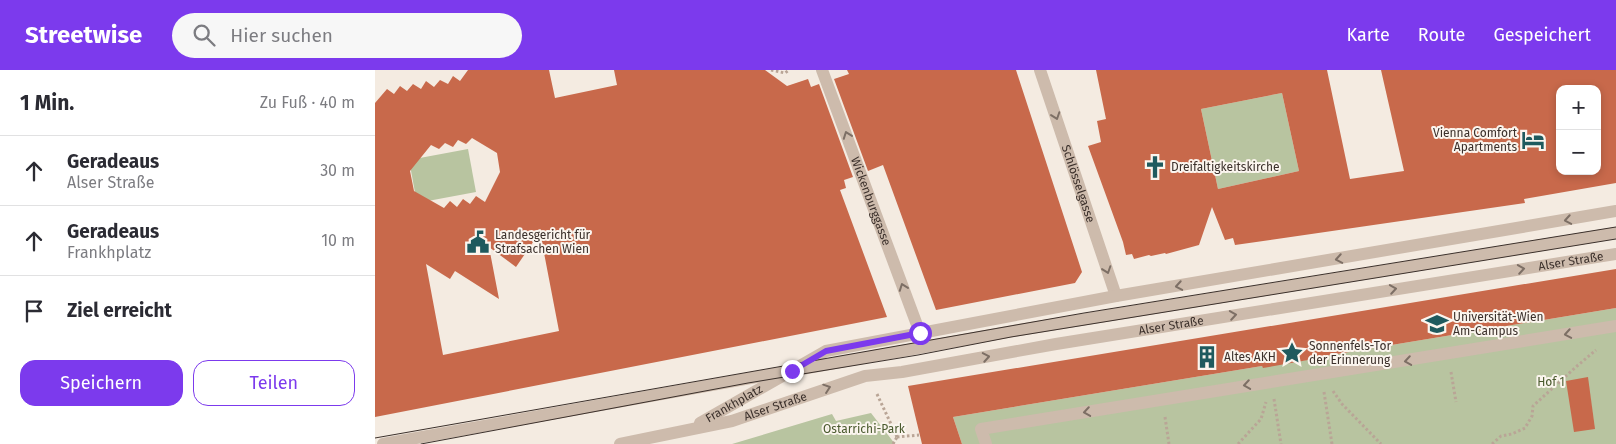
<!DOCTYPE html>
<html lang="de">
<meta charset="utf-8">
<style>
body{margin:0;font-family:"Fira Sans",sans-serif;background:#f7f7f7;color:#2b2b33}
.controls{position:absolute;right:15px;top:15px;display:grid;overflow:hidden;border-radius:10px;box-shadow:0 2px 8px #0003}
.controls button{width:45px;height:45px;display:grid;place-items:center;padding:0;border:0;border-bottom:1px solid #e1e1e2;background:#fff;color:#2b2b33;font:25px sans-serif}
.stop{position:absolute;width:15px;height:15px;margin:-11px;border:4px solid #7c3aed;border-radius:50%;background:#fff}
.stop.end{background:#7c3aed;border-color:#fff;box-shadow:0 1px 5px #0008}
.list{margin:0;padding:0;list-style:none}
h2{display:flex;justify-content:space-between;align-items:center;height:65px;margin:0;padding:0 20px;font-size:21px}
h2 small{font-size:16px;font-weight:400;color:#7c7c81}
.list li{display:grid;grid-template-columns:32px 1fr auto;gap:15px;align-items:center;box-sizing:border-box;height:70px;padding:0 20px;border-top:1px solid #e1e1e2}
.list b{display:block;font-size:19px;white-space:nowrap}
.list p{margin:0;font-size:16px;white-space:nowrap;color:#7c7c81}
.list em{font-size:16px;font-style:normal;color:#7c7c81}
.actions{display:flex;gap:10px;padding:15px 20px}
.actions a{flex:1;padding:11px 0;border:1px solid #7c3aed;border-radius:15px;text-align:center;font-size:18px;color:#7c3aed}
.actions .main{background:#7c3aed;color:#fff}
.icon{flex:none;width:28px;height:28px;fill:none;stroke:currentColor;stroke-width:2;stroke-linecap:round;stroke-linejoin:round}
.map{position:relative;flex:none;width:1241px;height:374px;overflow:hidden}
header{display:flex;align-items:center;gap:30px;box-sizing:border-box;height:70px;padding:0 25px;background:#7c3aed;color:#fff}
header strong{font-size:24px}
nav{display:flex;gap:28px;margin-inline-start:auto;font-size:18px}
.search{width:350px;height:45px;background:#f7f7f7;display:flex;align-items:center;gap:12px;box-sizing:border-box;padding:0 18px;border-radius:28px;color:#7c7c81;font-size:19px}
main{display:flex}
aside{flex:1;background:#fff}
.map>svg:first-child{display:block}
</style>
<header>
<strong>Streetwise</strong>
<div class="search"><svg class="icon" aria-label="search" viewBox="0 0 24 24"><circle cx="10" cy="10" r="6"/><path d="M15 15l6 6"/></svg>Hier suchen</div>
<nav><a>Karte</a><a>Route</a><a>Gespeichert</a></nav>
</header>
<main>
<aside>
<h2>1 Min.<small>Zu Fuß · 40 m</small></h2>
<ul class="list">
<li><svg class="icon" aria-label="ahead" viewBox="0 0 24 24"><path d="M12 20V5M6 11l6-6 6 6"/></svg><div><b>Geradeaus</b><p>Alser Straße</p></div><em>30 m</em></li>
<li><svg class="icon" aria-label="ahead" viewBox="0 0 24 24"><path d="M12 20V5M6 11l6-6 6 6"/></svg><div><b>Geradeaus</b><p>Frankhplatz</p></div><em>10 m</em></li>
<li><svg class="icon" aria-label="arrive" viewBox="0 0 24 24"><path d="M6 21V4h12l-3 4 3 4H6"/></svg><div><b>Ziel erreicht</b></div></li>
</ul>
<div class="actions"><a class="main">Speichern</a><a>Teilen</a></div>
</aside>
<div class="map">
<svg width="1241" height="374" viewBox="0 0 1241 374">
<rect width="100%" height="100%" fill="#f4ebe1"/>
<g fill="#b8c4a0">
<polygon points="907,23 924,101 843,119 826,39"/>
<polygon points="93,79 101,122 42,133 34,90"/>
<polygon points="1241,238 1241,374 587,374 578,347 887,296 888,297 950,287 950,286"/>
<polygon points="496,343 520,374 357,374 457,344 461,351"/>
</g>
<g fill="#c8694b" fill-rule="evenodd">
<path d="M93,0H174L180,28L242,15L239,0H390L412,16L433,9L436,17L444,14L478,107L469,110L471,118L465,120L512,247L0,347V33L12,19L19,24L25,16L32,21L38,14L46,19L51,11L59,17L65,10L73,14L78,6L85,11ZM97,68L122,83L125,102L110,132L101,126L95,134L88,129L82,137L75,131L69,138L39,121L35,101L56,75L64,79L70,73L78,77L83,70L91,74ZM165,162L184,261L68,285L51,194L75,209L80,201L124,229L114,177L141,197Z"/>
<polygon points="472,0 641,0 707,202 700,213 561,240 508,95 493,101 459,9 474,4"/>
<path d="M721,0H952L975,109L1029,101L1006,0H1241V113L1149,129L1150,133L860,175L858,168L850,170L837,137L824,175L791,184L790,183L776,186L774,185L759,189L757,184L751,185L748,172L713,76L726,72L722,51L731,49ZM1185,19H1222V101H1185ZM907,23L924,101L843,119L826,39Z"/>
<polygon points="1241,199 1241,238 950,286 950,287 888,298 887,296 578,347 587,374 547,374 533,316"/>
<polygon points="1213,307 1220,359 1199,362 1191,311"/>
</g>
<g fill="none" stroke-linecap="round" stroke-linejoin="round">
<g stroke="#b9a596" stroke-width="3" stroke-dasharray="2.5 2.5" stroke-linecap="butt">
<polyline points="396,0 410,3 414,0"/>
<polyline points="1076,302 1081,332"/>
<polyline points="958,321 967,334 1006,374"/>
<polyline points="949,322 957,374"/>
<polyline points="502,324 522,367"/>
<polyline points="899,329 906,374"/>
<polyline points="790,347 794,374"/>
<polyline points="522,367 544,365"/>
<polyline points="518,374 522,367"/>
<polyline points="863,374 886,349 891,332"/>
<polyline points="1117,374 1126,366 1137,364 1150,358 1157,346 1158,336 1202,296 1221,280"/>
</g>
<g stroke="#cdbbac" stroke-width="12">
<path id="s1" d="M447,0L545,263"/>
<path id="s2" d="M665,0L741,226"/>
<path id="s3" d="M325,353L451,281L741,226L1241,141"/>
<polyline points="8,374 644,260 1241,163"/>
<path id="s4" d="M245,374L357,351L490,306L527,302L681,274L1241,184"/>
<polyline points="611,374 606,359 1241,256"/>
</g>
<g stroke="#3b302b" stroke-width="1">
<polyline points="0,368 709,243 1241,157"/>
<polyline points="46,374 373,313 543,285 636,267 1241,169"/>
</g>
</g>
<defs><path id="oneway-chevron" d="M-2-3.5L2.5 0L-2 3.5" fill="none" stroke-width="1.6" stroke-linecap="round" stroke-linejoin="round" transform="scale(1.25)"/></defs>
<g stroke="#7d6f65">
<use href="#oneway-chevron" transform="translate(681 46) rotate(71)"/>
<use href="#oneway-chevron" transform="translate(472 65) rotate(-110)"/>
<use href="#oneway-chevron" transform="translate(1193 150) rotate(170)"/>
<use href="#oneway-chevron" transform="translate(964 189) rotate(170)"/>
<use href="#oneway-chevron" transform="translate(1146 199) rotate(-9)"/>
<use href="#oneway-chevron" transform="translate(732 200) rotate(71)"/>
<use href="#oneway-chevron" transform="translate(804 216) rotate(170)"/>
<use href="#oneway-chevron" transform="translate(528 217) rotate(-110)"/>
<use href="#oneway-chevron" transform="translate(1018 219) rotate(-9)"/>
<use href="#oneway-chevron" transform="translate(858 245) rotate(-9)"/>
<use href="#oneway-chevron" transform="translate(1193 264) rotate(170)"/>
<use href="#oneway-chevron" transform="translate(611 287) rotate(-10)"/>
<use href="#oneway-chevron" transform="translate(1033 291) rotate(171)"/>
<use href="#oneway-chevron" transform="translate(872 315) rotate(171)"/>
<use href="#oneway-chevron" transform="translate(452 318) rotate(-19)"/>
<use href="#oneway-chevron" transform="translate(712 342) rotate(171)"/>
</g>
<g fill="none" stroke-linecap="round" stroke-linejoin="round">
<polyline stroke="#7c3aed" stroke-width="6" points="417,301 451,281 545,263"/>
</g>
<defs>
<symbol id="hotel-bare" viewBox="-9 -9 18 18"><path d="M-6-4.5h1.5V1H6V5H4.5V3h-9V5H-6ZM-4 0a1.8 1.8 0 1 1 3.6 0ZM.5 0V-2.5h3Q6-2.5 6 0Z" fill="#1f5a5e" stroke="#fbf5ee" stroke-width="2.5" paint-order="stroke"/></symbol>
<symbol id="church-bare" viewBox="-9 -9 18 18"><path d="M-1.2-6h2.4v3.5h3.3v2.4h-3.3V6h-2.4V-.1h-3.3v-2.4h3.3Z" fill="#1f5a5e" stroke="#fbf5ee" stroke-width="2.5" paint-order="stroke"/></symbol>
<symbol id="civic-bare" viewBox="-9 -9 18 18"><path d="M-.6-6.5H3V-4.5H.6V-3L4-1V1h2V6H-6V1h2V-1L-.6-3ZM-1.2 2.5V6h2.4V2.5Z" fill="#1f5a5e" stroke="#fbf5ee" stroke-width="2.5" paint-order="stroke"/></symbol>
<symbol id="university-bare" viewBox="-9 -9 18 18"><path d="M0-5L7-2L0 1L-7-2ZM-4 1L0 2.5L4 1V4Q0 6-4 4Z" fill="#1f5a5e" stroke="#fbf5ee" stroke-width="2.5" paint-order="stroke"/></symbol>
<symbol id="sight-bare" viewBox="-9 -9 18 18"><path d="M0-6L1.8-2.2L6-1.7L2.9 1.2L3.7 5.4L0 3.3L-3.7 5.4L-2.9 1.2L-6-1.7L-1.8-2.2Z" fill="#1f5a5e" stroke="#fbf5ee" stroke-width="2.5" paint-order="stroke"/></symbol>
<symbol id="building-bare" viewBox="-9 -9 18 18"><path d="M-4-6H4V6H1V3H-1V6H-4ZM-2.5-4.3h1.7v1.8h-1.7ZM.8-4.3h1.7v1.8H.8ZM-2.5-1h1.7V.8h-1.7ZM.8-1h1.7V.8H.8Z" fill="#1f5a5e" stroke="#fbf5ee" stroke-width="2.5" paint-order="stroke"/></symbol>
</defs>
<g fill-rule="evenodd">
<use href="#hotel-bare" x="1142" y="54" width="32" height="32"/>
<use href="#church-bare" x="764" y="81" width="32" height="32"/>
<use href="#civic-bare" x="87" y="156" width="32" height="32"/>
<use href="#university-bare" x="1046" y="238" width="32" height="32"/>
<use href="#sight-bare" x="901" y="267" width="32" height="32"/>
<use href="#building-bare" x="816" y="271" width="32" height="32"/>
</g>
<g text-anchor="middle" stroke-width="4" stroke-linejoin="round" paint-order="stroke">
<g font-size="12" fill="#3b302b" stroke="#fbf5ee" text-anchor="start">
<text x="1142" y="67" text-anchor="end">Vienna Comfort<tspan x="1142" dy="14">Apartments</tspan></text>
<text x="796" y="101">Dreifaltigkeitskirche</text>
<text x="120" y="169">Landesgericht für<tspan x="120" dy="14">Strafsachen Wien</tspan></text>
<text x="1078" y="251">Universität-Wien<tspan x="1078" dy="14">Am-Campus</tspan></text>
<text x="934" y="280">Sonnenfels-Tor<tspan x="934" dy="14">der Erinnerung</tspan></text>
<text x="849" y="291">Altes AKH</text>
</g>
<g font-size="12" fill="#3b302b" stroke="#fbf5ee">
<text dy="4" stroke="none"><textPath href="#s2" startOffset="120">Schlösselgasse</textPath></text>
<text dy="4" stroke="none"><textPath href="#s1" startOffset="140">Wickenburggasse</textPath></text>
<text dy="4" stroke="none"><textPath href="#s4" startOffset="970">Alser Straße</textPath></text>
<text dy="4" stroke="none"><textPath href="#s4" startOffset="565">Alser Straße</textPath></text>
<text dy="4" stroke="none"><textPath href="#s3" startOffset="39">Frankhplatz</textPath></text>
<text dy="4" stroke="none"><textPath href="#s4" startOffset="160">Alser Straße</textPath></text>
</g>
<g font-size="12" fill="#4a5a2e" stroke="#fbf5ee">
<text x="1176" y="316">Hof 1</text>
<text x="489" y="363">Ostarrichi-Park</text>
</g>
</g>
</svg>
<div class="controls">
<button>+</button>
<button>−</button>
</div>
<div class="stop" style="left:545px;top:263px"></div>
<div class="stop end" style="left:417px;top:301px"></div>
</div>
</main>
